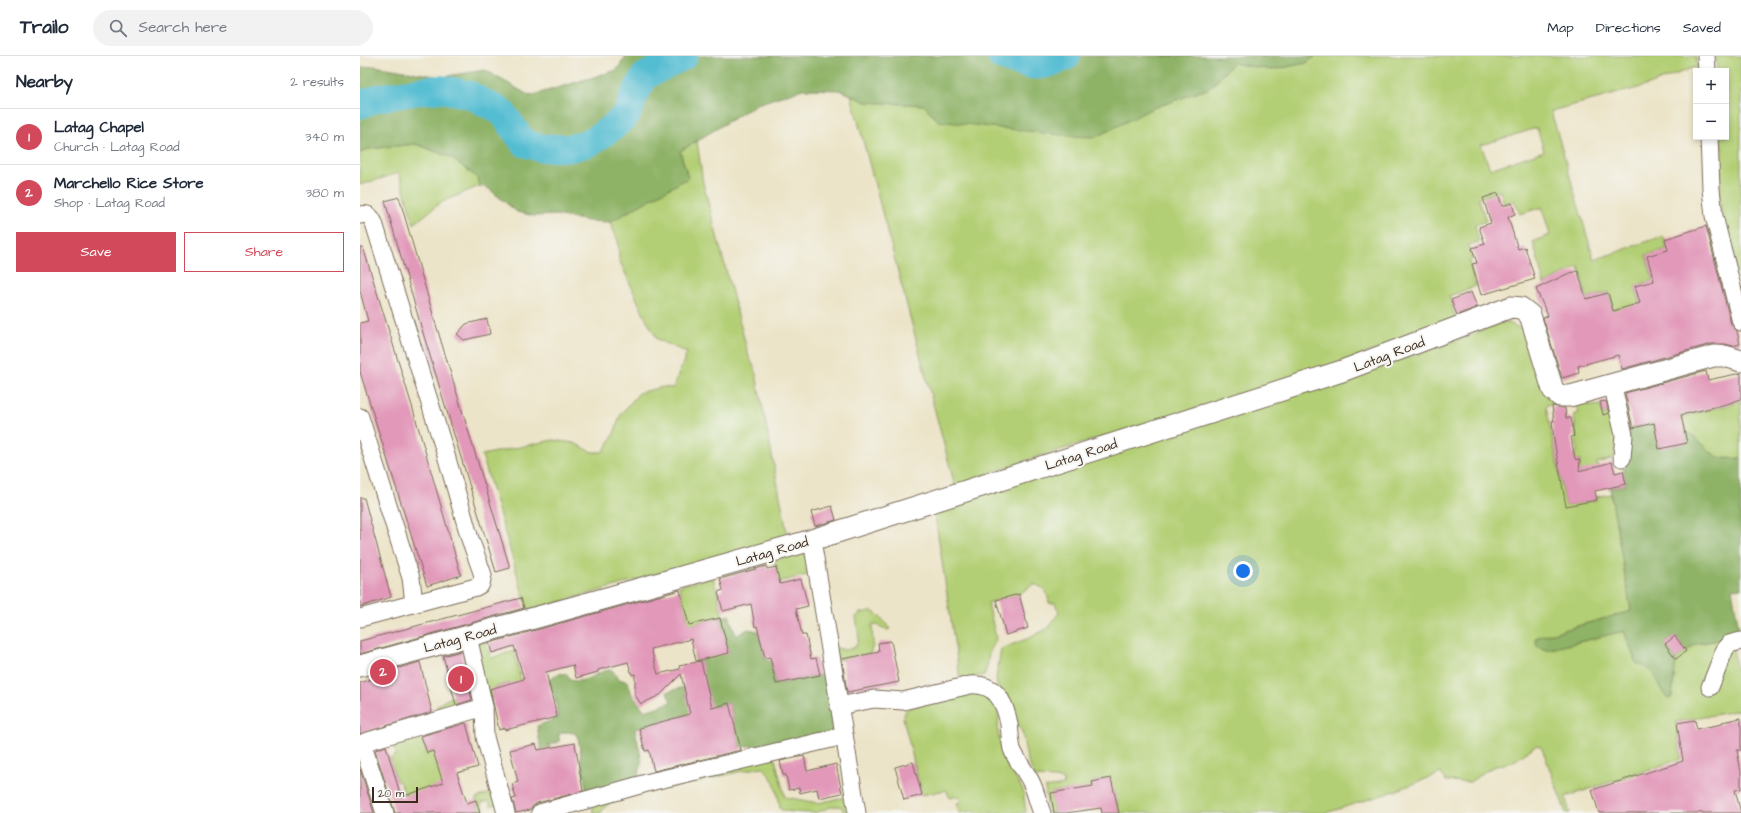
<!DOCTYPE html>
<meta charset="utf-8">
<style>
body{margin:0;font-family:"Architects Daughter",sans-serif;background:#f2f2f3;color:#1f2937}
.controls{position:absolute;right:12px;top:12px;display:grid;overflow:hidden;border-radius:0px;box-shadow:0 2px 6px #0003}
.controls button{width:36px;height:36px;display:grid;place-items:center;padding:0;border:0;border-bottom:1px solid #e0e1e3;background:#fff;color:#1f2937;font:20px sans-serif}
.scale{position:absolute;left:12px;bottom:10px;width:46px;box-sizing:border-box;padding-left:4px;border:2px solid #3b2a1e;border-top:0;font-size:11px;line-height:14px;white-space:nowrap;color:#3b2a1e;-webkit-text-stroke:3px #f6f6f2;paint-order:stroke}
.you{position:absolute;left:883px;top:515px;width:14px;height:14px;margin:-10px;border:3px solid #fff;border-radius:50%;background:#1a73e8;box-shadow:0 0 0 6px #1a73e833}
.badge{display:grid;place-items:center;width:26px;height:26px;border-radius:50%;background:#d1495b;color:#fff;font-size:13px;font-weight:700}
.pin{position:absolute;translate:-50% -50%;border:2px solid #fff;box-shadow:0 1px 4px #0006}
.list{margin:0;padding:0;list-style:none}
h2{display:flex;justify-content:space-between;align-items:center;height:52px;margin:0;padding:0 16px;font-size:17px}
h2 small{font-size:13px;font-weight:400;color:#747a83}
.list li{display:grid;grid-template-columns:26px 1fr auto;gap:12px;align-items:center;box-sizing:border-box;height:56px;padding:0 16px;border-top:1px solid #e0e1e3}
.list b{display:block;font-size:15px;white-space:nowrap}
.list p{margin:0;font-size:13px;white-space:nowrap;color:#747a83}
.list em{font-size:13px;font-style:normal;color:#747a83}
.actions{display:flex;gap:8px;padding:12px 16px}
.actions a{flex:1;padding:9px 0;border:1px solid #d1495b;border-radius:0px;text-align:center;font-size:14px;color:#d1495b}
.actions .main{background:#d1495b;color:#fff}
.icon{flex:none;width:22px;height:22px;fill:none;stroke:currentColor;stroke-width:2;stroke-linecap:round;stroke-linejoin:round}
.map{position:relative;flex:none;width:1381px;height:757px;overflow:hidden}
header{display:flex;align-items:center;gap:24px;box-sizing:border-box;height:56px;padding:0 20px;background:#fff;border-bottom:1px solid #e0e1e3}
header strong{font-size:19px}
nav{display:flex;gap:22px;margin-inline-start:auto;font-size:14px}
.search{width:280px;height:36px;background:#f2f2f3;display:flex;align-items:center;gap:10px;box-sizing:border-box;padding:0 14px;border-radius:22px;color:#747a83;font-size:15px}
main{display:flex}
aside{flex:1;background:#fff}
.map>svg:first-child{display:block}
</style>
<header>
<strong>Trailo</strong>
<div class="search"><svg class="icon" aria-label="search" viewBox="0 0 24 24"><circle cx="10" cy="10" r="6"/><path d="M15 15l6 6"/></svg>Search here</div>
<nav><a>Map</a><a>Directions</a><a>Saved</a></nav>
</header>
<main>
<aside>
<h2>Nearby<small>2 results</small></h2>
<ul class="list">
<li><span class="badge">1</span><div><b>Latag Chapel</b><p>Church · Latag Road</p></div><em>340 m</em></li>
<li><span class="badge">2</span><div><b>Marchello Rice Store</b><p>Shop · Latag Road</p></div><em>380 m</em></li>
</ul>
<div class="actions"><a class="main">Save</a><a>Share</a></div>
</aside>
<div class="map">
<svg width="1381" height="757" viewBox="0 0 1381 757">
<rect width="100%" height="100%" fill="#f6f6f2"/>
<filter id="ink" filterUnits="userSpaceOnUse"><feTurbulence type="fractalNoise" baseFrequency=".025" numOctaves="2"/><feDisplacementMap in="SourceGraphic" scale="8" xChannelSelector="R" yChannelSelector="G"/><feConvolveMatrix kernelMatrix="1 2 1 2 8 2 1 2 1" color-interpolation-filters="sRGB"/></filter>
<filter id="wash" filterUnits="userSpaceOnUse"><feTurbulence type="fractalNoise" baseFrequency=".012" numOctaves="4" result="noise"/><feDisplacementMap in="SourceGraphic" scale="16" xChannelSelector="R" yChannelSelector="G"/><feGaussianBlur stdDeviation="0.9" result="paint"/><feColorMatrix in="noise" values="0 0 0 0 0 0 0 0 0 0 0 0 0 0 0 0 0 1.4 0 .05"/><feComposite in="paint" operator="in"/></filter>
<g filter="url(#wash)">
<rect width="100%" height="100%" fill="#ece4c8"/>
<g fill="#b3cf75" stroke="#777c4a" fill-rule="evenodd">
<path d="M956,0H1336L1337,12H1332L1289,29L1191,55L1234,204L1303,180L1307,193L1286,199L1293,224L1275,230L1280,249L1268,271L1263,251L1253,254L1249,236L1227,242L1219,211L1184,228L1173,186L1190,179L1182,151L1160,158L1154,144L1144,148L1140,135L1118,142L1126,165L1115,169L1119,186L1108,189L1112,204L1109,206L1116,230L1089,240L1096,263L976,309L674,402L595,430L491,39L506,46L564,49L578,65L793,52L850,32L873,7L912,14L946,7ZM1177,72L1184,95L1130,113L1121,89Z"/>
<polygon points="1356,0 1381,0 1381,233 1359,147 1362,91 1360,81 1366,81 1366,15 1357,15"/>
<polygon points="337,85 343,127 389,301 395,313 428,481 168,555 122,399 193,384 214,387 232,396 243,396 253,380 261,358 279,337 302,331 313,332 327,297 297,283 284,259 259,203 258,185 250,166 328,122 320,95"/>
<polygon points="56,88 90,101 117,121 119,130 80,147 54,168 39,117 0,129 0,97 8,93"/>
<path d="M1140,267H1149L1164,274L1197,345L1186,350L1206,450L1237,444L1236,441L1251,438L1271,555L1175,582L1177,590L1186,594L1264,575L1276,607C1282,610 1289,612 1293,618C1299,626 1300,636 1309,643L1311,642L1312,640L1316,603L1336,588L1371,582L1381,638V654L1316,666L1321,703L1205,741L1210,757H1206L1185,700L1181,691L1176,689L1153,706L1136,710L1127,714L1110,726L1086,725L1081,717L1035,735L966,757H759L755,735L751,736L750,722L732,726V731L691,737L694,757H688L685,732L704,729L703,724L695,722L675,721L667,703L662,676L637,629L636,623L641,593L669,582L687,573L699,557L695,547H689C688,537 684,531 674,528L659,538L628,547L636,582L629,597L627,611L624,619L600,624L574,453L984,323L1104,282Z"/>
<polygon points="1228,342 1230,350 1240,349 1243,359 1255,356 1260,372 1254,402 1237,407 1241,426 1213,415 1219,415 1220,404 1214,403 1217,394 1214,359 1219,357 1215,347"/>
<path d="M1381,344V402C1372,402 1359,404 1352,398C1343,392 1337,382 1328,376H1325L1324,372L1296,378L1293,367L1365,350Z"/>
<polygon points="444,495 450,518 419,526 414,504"/>
<polygon points="353,521 363,561 329,569 319,530"/>
<path d="M512,555C520,559 524,566 530,573L527,574L517,569H512L513,589L510,598L478,604L473,591L485,594L494,592C502,583 497,572 496,561L500,557Z"/>
<polygon points="125,584 131,602 154,595 163,633 153,636 150,627 135,631 138,641 128,643 113,588"/>
<polygon points="614,634 631,644 636,651 639,660 638,675 643,702 663,734 666,757 616,757 615,755 599,757 597,747 601,746 599,740 590,742 586,734 562,739 543,662 546,654 551,651"/>
<polygon points="94,640 97,654 77,660 77,650 85,644"/>
<polygon points="56,674 59,684 62,683 67,697 74,695 94,721 98,720 100,727 45,740 41,728 36,724 30,703 37,698 33,691 35,686"/>
<path d="M414,699L425,741L458,747L491,740L493,757H484L482,751C472,748 465,754 455,757C444,757 429,757 420,753C418,738 415,721 402,711C374,716 347,724 319,730C299,735 250,736 241,757H233V751L236,746Z"/>
<polygon points="133,736 138,747 131,750 129,745 121,747 124,757 120,757 116,742"/>
</g>
<g fill="#8eb266" stroke="#646e42">
<polygon points="266,0 956,0 946,7 912,14 873,7 850,32 793,52 736,81 710,80 578,65 564,49 506,46 480,34 443,33 397,48 320,95 328,122 250,166 228,165 196,159 174,160 157,156 128,132 119,130 117,121 90,101 56,88 8,93 0,97 0,12 14,10 81,21 125,14 170,40 257,14"/>
<path d="M1293,367L1299,393L1327,387L1325,376H1328C1350,391 1349,406 1381,402V532L1372,533L1380,580L1336,588L1326,595L1315,580L1305,588L1316,603L1312,640L1311,642L1309,643C1300,636 1299,626 1293,618C1289,612 1282,610 1276,607L1264,575L1186,594L1177,590L1175,582L1271,555L1250,432L1266,428L1263,415L1269,402V373Z"/>
<path d="M369,559L376,580L388,573L398,575L405,602L411,606L416,628L466,618L475,671L474,675L408,692L400,689L380,691L369,647L275,673L282,706L279,718L280,725L227,739L218,682L215,677L205,676L199,678V686L189,689L191,703L183,705L177,670L198,662L195,641L189,625C194,618 199,617 207,618L210,624C227,629 239,613 252,614L259,623L268,626L272,639L285,655L311,646L307,636L324,631L326,641L348,635L336,606L334,597L339,595L369,597L360,562Z"/>
</g>
<g fill="none" stroke-linecap="round" stroke-linejoin="round">
<g stroke="#55bdd2" stroke-width="28">
<path d="M641,0C666,11 682,14 707,0"/>
<polyline points="0,49 18,42 60,35 81,33 97,36 110,39 142,56 164,87 181,92 211,92 231,86 254,70 267,58 274,40 285,20 324,0"/>
</g>
</g>
<g id="blocks">
<g fill="#e298b9">
<polygon points="1138,137 1142,150 1152,147 1155,158 1148,161 1158,193 1165,191 1175,223 1121,239 1112,208 1117,207 1112,192 1125,188 1119,171 1131,167 1123,142"/>
<polygon points="39,141 77,272 150,512 136,516 60,267 25,145"/>
<polygon points="1346,170 1371,268 1377,275 1380,288 1373,290 1365,288 1351,288 1262,313 1258,299 1218,310 1219,317 1202,322 1183,262 1188,260 1176,233 1207,218 1218,215 1226,243 1248,237 1253,255 1280,247 1275,230 1294,225 1287,200 1308,194 1305,183"/>
<polygon points="0,191 3,191 52,350 101,519 67,530 0,316 0,267 8,265 0,235"/>
<polygon points="1111,236 1117,251 1097,259 1091,244"/>
<polygon points="127,263 130,278 104,284 97,278 106,268"/>
<polygon points="1346,315 1348,324 1381,317 1381,343 1367,348 1321,359 1327,387 1299,393 1294,367 1273,372 1265,337"/>
<polygon points="1246,345 1249,357 1243,359 1240,346"/>
<polygon points="1192,350 1205,352 1206,362 1211,362 1214,380 1211,381 1215,403 1220,404 1219,415 1252,406 1255,417 1263,415 1266,428 1235,435 1237,444 1206,450 1194,384 1192,365 1194,365"/>
<polygon points="0,442 4,442 31,541 0,551"/>
<polygon points="472,450 476,464 455,470 451,456"/>
<polygon points="406,510 407,513 416,511 420,528 441,523 448,550 436,553 442,579 446,579 451,603 456,602 460,619 416,628 410,601 405,602 397,570 395,571 391,548 363,555 358,536 363,534 360,523"/>
<polygon points="320,534 329,569 360,562 369,597 336,605 331,583 291,593 298,618 320,613 319,610 341,605 352,652 369,647 381,694 294,715 289,694 285,695 279,672 330,658 321,618 300,639 281,648 275,639 275,618 272,619 268,606 238,614 238,616 216,622 213,609 186,616 197,661 145,674 145,672 139,674 130,633 164,623 154,590 132,597 129,587"/>
<polygon points="659,538 668,572 646,579 636,544"/>
<polygon points="161,542 164,552 0,598 0,585"/>
<polygon points="1315,580 1326,595 1316,603 1305,588"/>
<polygon points="531,585 539,626 487,636 482,603 519,596 518,587"/>
<polygon points="101,595 112,644 96,649 83,600"/>
<polygon points="60,606 72,656 0,678 0,627 18,621 18,618"/>
<polygon points="1381,662 1381,694 1377,694 1381,716 1381,733 1375,734 1381,757 1239,757 1232,734 1323,705 1317,667 1335,664 1337,673 1362,668 1362,666"/>
<polygon points="106,667 118,711 97,717 107,747 116,744 120,757 35,757 15,694 26,690 41,741 83,727 73,695 67,697 61,680"/>
<polygon points="215,687 223,735 177,747 173,750 170,754 156,757 152,743 156,742 152,728 158,726 150,694 176,688 178,694"/>
<polygon points="444,700 447,715 476,708 482,737 459,742 457,733 440,737 439,732 429,734 426,719 423,719 420,705"/>
<polygon points="553,706 562,739 544,744 535,711"/>
<polygon points="0,713 14,757 0,757"/>
<polygon points="751,722 759,757 742,757 741,752 706,757 694,757 691,737 733,730 732,726"/>
</g>
</g>
</g>
<g filter="url(#ink)">
<use href="#blocks" fill-opacity="0" stroke="#796b5a" stroke-width="1"/>
<g fill="none" stroke-linecap="round" stroke-linejoin="round">
<defs>
<g id="minor">
<polyline points="1346,0 1347,15"/>
<polyline points="1349,81 1351,133 1354,160 1381,266"/>
<path d="M0,159C8,157 11,160 14,167L86,399L110,483L123,519L121,528L116,531L0,562"/>
<polyline points="1252,327 1264,379 1262,402"/>
<polyline points="0,361 51,522 54,547"/>
<polyline points="452,484 497,757"/>
<polyline points="108,580 124,651 125,681 146,757"/>
<polyline points="1350,631 1365,593 1369,588 1381,585"/>
<path d="M479,650L514,643L543,645L610,629C636,627 645,646 649,668C650,676 650,684 652,693C657,706 666,715 672,728C676,737 678,747 682,757"/>
<polyline points="25,757 3,690 5,686 124,651"/>
<polyline points="180,757 294,725 484,680"/>
</g>
<polyline id="tertiary" points="0,610 250,541 452,484 982,315 1151,251 1161,252 1170,259 1193,334 1200,340 1210,340 1354,300 1365,300 1381,305"/>
</defs>
<use href="#minor" stroke="#796b5a" stroke-width="19"/>
<use href="#tertiary" stroke="#796b5a" stroke-width="23"/>
<use href="#minor" stroke="#fff" stroke-width="17"/>
<use href="#tertiary" stroke="#fff" stroke-width="21"/>
</g>
</g>
<g text-anchor="middle" stroke-width="4" stroke-linejoin="round" paint-order="stroke">
<g font-size="14" fill="#3b2a1e" stroke="#f6f6f2">
<text transform="translate(1029 298) rotate(-21)" y="5">Latag Road</text>
<text transform="translate(721 398) rotate(-18)" y="5">Latag Road</text>
<text transform="translate(412 495) rotate(-16)" y="5">Latag Road</text>
<text transform="translate(100 582) rotate(-15)" y="5">Latag Road</text>
</g>
</g>
</svg>
<div class="controls">
<button>+</button>
<button>−</button>
</div>
<div class="scale">20 m</div>
<div class="you"></div>
<div class="pin badge" style="left:101px;top:623px">1</div>
<div class="pin badge" style="left:23px;top:616px">2</div>
</div>
</main>
